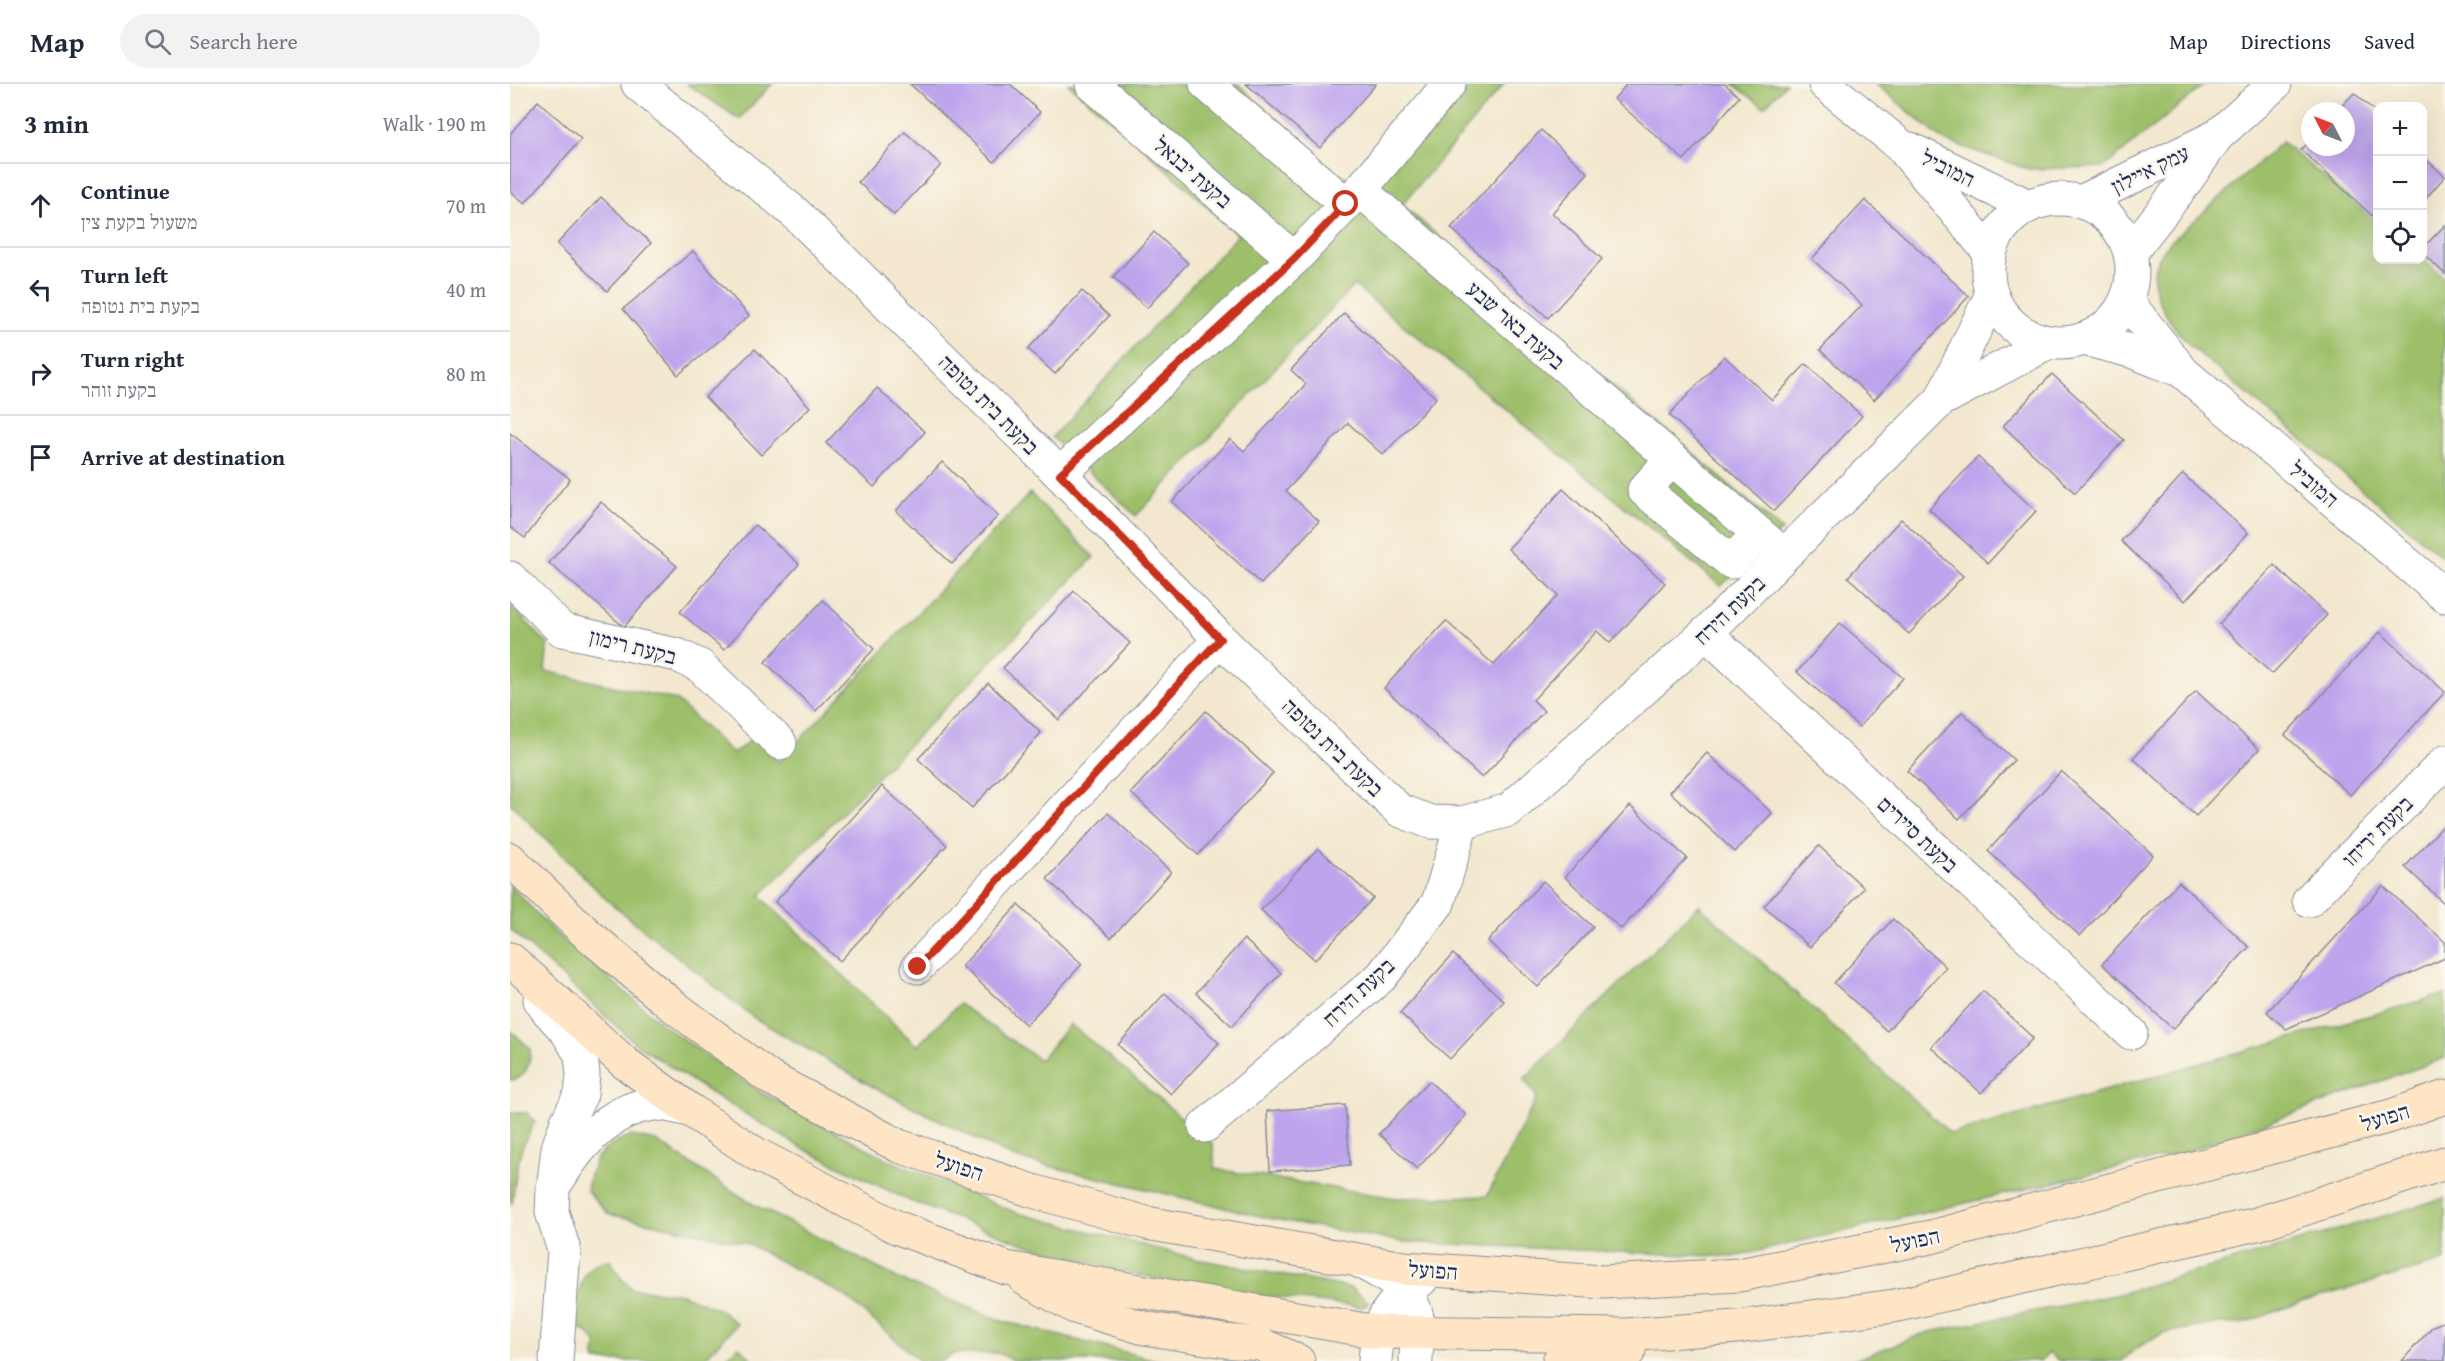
<!DOCTYPE html>
<meta charset="utf-8">
<style>
body{margin:0;font-family:"Gentium Book Plus","Frank Ruhl Libre",serif;background:#f2f2f3;color:#1f2937}
.controls{position:absolute;right:18px;top:18px;display:grid;overflow:hidden;border-radius:12px;box-shadow:0 6px 24px #0002}
.controls button{width:54px;height:54px;display:grid;place-items:center;padding:0;border:0;border-bottom:2px solid #e0e1e3;background:#fff;color:#1f2937;font:30px sans-serif}
.compass{position:absolute;left:1791px;top:18px;width:54px;height:54px;border-radius:50%;background:#fff;box-shadow:0 6px 24px #0002;rotate:312deg}
.stop{position:absolute;width:18px;height:18px;margin:-14px;border:4px solid #c8321e;border-radius:50%;background:#fff}
.stop.end{background:#c8321e;border-color:#fff;box-shadow:0 2px 6px #0008}
.list{margin:0;padding:0;list-style:none}
h2{display:flex;justify-content:space-between;align-items:center;height:78px;margin:0;padding:0 24px;font-size:26px}
h2 small{font-size:20px;font-weight:400;color:#747a83}
.list li{display:grid;grid-template-columns:39px 1fr auto;gap:18px;align-items:center;box-sizing:border-box;height:84px;padding:0 24px;border-top:2px solid #e0e1e3}
.list b{display:block;font-size:22px;white-space:nowrap}
.list p{margin:0;font-size:20px;white-space:nowrap;color:#747a83}
.list em{font-size:20px;font-style:normal;color:#747a83}
.icon{flex:none;width:33px;height:33px;fill:none;stroke:currentColor;stroke-width:2;stroke-linecap:round;stroke-linejoin:round}
.map{position:relative;flex:none;width:1935px;height:1277px;overflow:hidden}
header{display:flex;align-items:center;gap:36px;box-sizing:border-box;height:84px;padding:0 30px;background:#fff;border-bottom:2px solid #e0e1e3}
header strong{font-size:28px}
nav{display:flex;gap:33px;margin-inline-start:auto;font-size:21px}
.search{width:420px;height:54px;background:#f2f2f3;display:flex;align-items:center;gap:15px;box-sizing:border-box;padding:0 21px;border-radius:33px;color:#747a83;font-size:22px}
main{display:flex}
aside{flex:1;background:#fff}
.map>svg:first-child{display:block}
</style>
<header>
<strong>Map</strong>
<div class="search"><svg class="icon" aria-label="search" viewBox="0 0 24 24"><circle cx="10" cy="10" r="6"/><path d="M15 15l6 6"/></svg>Search here</div>
<nav><a>Map</a><a>Directions</a><a>Saved</a></nav>
</header>
<main>
<aside>
<h2>3 min<small>Walk · 190 m</small></h2>
<ul class="list">
<li><svg class="icon" aria-label="ahead" viewBox="0 0 24 24"><path d="M12 20V5M6 11l6-6 6 6"/></svg><div><b>Continue</b><p>משעול בקעת צין</p></div><em>70 m</em></li>
<li><svg class="icon" aria-label="left" viewBox="0 0 24 24"><path d="M17 20v-9H6M10 6l-5 5 5 5"/></svg><div><b>Turn left</b><p>בקעת בית נטופה</p></div><em>40 m</em></li>
<li><svg class="icon" aria-label="right" viewBox="0 0 24 24"><path d="M7 20v-9h11M14 6l5 5-5 5"/></svg><div><b>Turn right</b><p>בקעת זוהר</p></div><em>80 m</em></li>
<li><svg class="icon" aria-label="arrive" viewBox="0 0 24 24"><path d="M6 21V4h12l-3 4 3 4H6"/></svg><div><b>Arrive at destination</b></div></li>
</ul>
</aside>
<div class="map">
<svg width="1935" height="1277" viewBox="0 0 1935 1277">
<rect width="100%" height="100%" fill="#fbf7ec"/>
<filter id="ink" filterUnits="userSpaceOnUse"><feTurbulence type="fractalNoise" baseFrequency=".0167" numOctaves="2"/><feDisplacementMap in="SourceGraphic" scale="12" xChannelSelector="R" yChannelSelector="G"/><feConvolveMatrix kernelMatrix="1 2 1 2 8 2 1 2 1" color-interpolation-filters="sRGB"/></filter>
<filter id="wash" filterUnits="userSpaceOnUse"><feTurbulence type="fractalNoise" baseFrequency=".008" numOctaves="4" result="noise"/><feDisplacementMap in="SourceGraphic" scale="24" xChannelSelector="R" yChannelSelector="G"/><feGaussianBlur stdDeviation="1.35" result="paint"/><feColorMatrix in="noise" values="0 0 0 0 0 0 0 0 0 0 0 0 0 0 0 0 0 1.4 0 .05"/><feComposite in="paint" operator="in"/></filter>
<g filter="url(#wash)">
<rect width="100%" height="100%" fill="#f3e8cf"/>
<g fill="#9dbf69" stroke="#5c7764" stroke-width="1.5">
<polygon points="177,0 262,0 229,35"/>
<polygon points="558,0 728,0 827,90 842,94 924,0 994,0 892,121 1272,446 1211,502 844,201 626,432 542,353 728,151 627,58"/>
<polygon points="1223,0 1276,0 1254,23"/>
<polygon points="1366,0 1696,0 1594,83 1518,85 1433,56"/>
<path d="M1772,58L1867,138L1868,176L1912,175L1935,194V475L1681,263C1662,242 1639,214 1645,183C1647,176 1653,169 1656,162Z"/>
<polygon points="520,409 584,473 250,812 407,962 449,920 530,976 560,940 703,1060 705,1085 886,1114 977,1112 1027,1013 1014,995 1189,821 1441,1050 1935,910 1935,974 1676,1068 1223,1173 893,1158 758,1134 505,1074 365,1004 244,934 98,817 0,719 0,521 38,560 35,587 166,616 223,670 243,654 269,678"/>
<polygon points="0,801 43,847 156,943 252,1009 379,1076 507,1129 687,1175 841,1204 860,1219 853,1223 709,1207 623,1190 516,1161 400,1117 292,1064 204,1011 127,961 0,845"/>
<path d="M0,946L20,964C21,978 17,995 0,996Z"/>
<polygon points="0,1029 18,1029 25,1037 12,1064 7,1083 2,1121 0,1114"/>
<path d="M122,1052L146,1057L241,1119L395,1198L492,1237L649,1277H504L489,1269L443,1270L432,1277H410L334,1211L236,1159L98,1130L77,1107C81,1074 90,1063 122,1052Z"/>
<polygon points="1935,1114 1935,1177 1791,1218 1731,1240 1706,1240 1653,1249 1625,1265 1612,1277 1549,1277 1539,1269 1531,1277 1342,1277 1415,1249 1609,1210"/>
<path d="M100,1176L111,1194L122,1205L172,1210L212,1227L227,1240L192,1277H85L86,1258L75,1247L67,1244C64,1228 69,1189 85,1180C89,1178 96,1177 100,1176Z"/>
<polygon points="228,1262 244,1277 214,1277"/>
</g>
<g id="blocks">
<g fill="#bda4ed">
<polygon points="400,0 500,0 530,28 484,78"/>
<polygon points="736,0 866,0 810,64"/>
<polygon points="1117,0 1215,0 1229,13 1174,76 1104,15"/>
<polygon points="1844,9 1868,30 1868,137 1791,66 1800,57 1800,63 1836,63 1836,27 1827,27"/>
<polygon points="28,17 71,55 15,119 0,107 0,50"/>
<polygon points="1031,46 1078,89 1042,129 1092,175 1038,234 941,144"/>
<polygon points="395,48 431,81 384,131 348,98"/>
<polygon points="1912,72 1935,92 1912,119"/>
<polygon points="91,113 141,159 97,207 47,160"/>
<polygon points="1355,116 1459,212 1364,316 1310,266 1352,221 1302,175"/>
<polygon points="1935,141 1935,190 1912,169 1912,165"/>
<polygon points="644,148 678,179 637,224 603,193"/>
<polygon points="183,167 239,232 168,291 113,225"/>
<polygon points="572,207 599,232 545,290 518,265"/>
<polygon points="834,229 926,314 873,371 838,339 776,407 809,437 751,500 662,418 720,355 734,367 796,300 781,286"/>
<polygon points="245,265 300,323 251,371 195,313"/>
<polygon points="1214,272 1262,316 1296,280 1352,332 1264,427 1159,331"/>
<polygon points="1542,290 1614,356 1565,409 1493,342"/>
<polygon points="367,304 415,348 364,403 316,359"/>
<polygon points="0,349 60,395 15,454 0,443"/>
<polygon points="1468,373 1526,427 1478,479 1419,425"/>
<polygon points="432,378 488,432 442,480 386,427"/>
<polygon points="1673,390 1738,449 1675,517 1611,457"/>
<polygon points="1053,405 1155,499 1100,559 1087,547 1023,616 1034,627 972,694 874,604 936,537 984,581 1048,511 998,465"/>
<polygon points="91,418 167,482 114,543 39,479"/>
<polygon points="1391,435 1453,492 1399,550 1338,493"/>
<polygon points="245,441 289,480 214,566 170,528"/>
<polygon points="1764,481 1817,531 1762,590 1709,540"/>
<polygon points="564,507 620,559 549,636 493,584"/>
<polygon points="313,516 364,565 306,627 255,578"/>
<polygon points="1330,539 1393,594 1349,643 1287,588"/>
<polygon points="1870,548 1935,608 1840,711 1775,651"/>
<polygon points="478,599 531,649 462,724 408,675"/>
<polygon points="1686,607 1749,665 1686,732 1623,674"/>
<polygon points="696,627 763,689 688,771 621,709"/>
<polygon points="1452,628 1504,676 1449,735 1397,687"/>
<polygon points="1197,669 1262,729 1225,768 1160,708"/>
<polygon points="1551,687 1643,771 1570,852 1478,767"/>
<polygon points="372,702 437,761 330,877 265,818"/>
<polygon points="1120,722 1177,774 1111,845 1055,793"/>
<polygon points="598,729 661,788 601,854 537,795"/>
<polygon points="1935,740 1935,820 1895,783"/>
<polygon points="1309,762 1354,804 1300,863 1254,822"/>
<polygon points="808,764 863,814 805,876 751,826"/>
<polygon points="1033,797 1083,843 1028,903 978,857"/>
<polygon points="1669,798 1739,863 1663,945 1592,880"/>
<polygon points="1873,802 1935,858 1935,874 1776,945 1757,928"/>
<polygon points="508,821 572,880 516,941 452,882"/>
<polygon points="1383,835 1436,883 1377,947 1324,899"/>
<polygon points="734,855 771,889 722,942 686,909"/>
<polygon points="943,870 994,917 940,975 890,929"/>
<polygon points="1473,907 1523,954 1471,1009 1421,963"/>
<polygon points="655,909 709,959 661,1010 608,961"/>
<polygon points="919,997 956,1031 907,1085 869,1050"/>
<polygon points="835,1021 840,1081 760,1087 757,1027"/>
<polygon points="1935,1237 1935,1277 1892,1277 1923,1242"/>
</g>
</g>
</g>
<g filter="url(#ink)">
<use href="#blocks" fill-opacity="0" stroke="#878c96" stroke-width="1.5"/>
<g fill="none" stroke-linecap="round" stroke-linejoin="round">
<defs>
<g id="pedestrian">
<polyline points="582,0 784,175"/>
<polyline points="696,0 836,120"/>
<polyline points="850,106 1274,471"/>
<polyline points="1162,375 1134,406 1221,478 1249,450"/>
<polyline points="550,390 784,175 850,106 939,0"/>
</g>
<g id="minor">
<polyline points="128,0 285,129 550,390 710,555 889,726 920,738 952,739 999,726 1196,549 1431,316 1540,258"/>
<polyline points="1431,316 1482,210"/>
<polyline points="0,494 52,546 167,571 190,582 270,659"/>
<polyline points="1196,549 1621,949"/>
<polyline points="1799,816 1935,678"/>
<polyline points="408,883 710,555"/>
<polyline points="30,916 37,926 57,948 71,971 73,991 71,1010 57,1038 48,1064 43,1106 42,1128 54,1166 46,1277"/>
<polyline points="695,1042 871,893 928,819 952,739"/>
<path d="M48,1096C69,1061 99,1025 143,1020C154,1019 169,1024 180,1026"/>
</g>
<g id="tertiary">
<polyline points="1315,0 1390,61 1480,169"/>
<polyline points="1400,65 1518,122"/>
<circle cx="1550" cy="187" r="72"/>
<polyline points="1573,117 1705,53"/>
<polyline points="1620,169 1673,101 1707,52 1765,0"/>
<polyline points="1616,216 1673,288 1935,512"/>
<polyline points="1574,255 1621,267 1672,287"/>
<path d="M847,1176C870,1188 898,1201 906,1229C910,1243 906,1262 906,1277"/>
<path d="M865,1277C868,1231 878,1223 912,1195"/>
</g>
<g id="secondary">
<polyline points="0,775 75,848 158,918 260,994 389,1062 526,1108 636,1139 894,1184 1093,1198 1229,1191 1421,1153 1881,1032 1935,1013"/>
<polyline points="0,875 115,979 180,1026 246,1070 386,1143 496,1184 867,1248 1115,1251 1227,1243 1384,1222 1747,1140 1935,1079"/>
<polyline points="515,1195 565,1223 634,1244 715,1257 750,1260 788,1277"/>
<polyline points="1049,1277 1119,1267"/>
</g>
</defs>
<use href="#pedestrian" stroke="#878c96" stroke-width="35"/>
<use href="#minor" stroke="#878c96" stroke-width="35"/>
<use href="#tertiary" stroke="#878c96" stroke-width="35"/>
<use href="#secondary" stroke="#878c96" stroke-width="35"/>
<use href="#pedestrian" stroke="#fff" stroke-width="33"/>
<use href="#minor" stroke="#fff" stroke-width="33"/>
<use href="#tertiary" stroke="#fff" stroke-width="33"/>
<use href="#secondary" stroke="#fde5c5" stroke-width="33"/>
</g>
</g>
<g fill="none" stroke-linecap="round" stroke-linejoin="round" filter="url(#ink)">
<polyline stroke="#c8321e" stroke-width="8" points="408,883 710,555 550,390 784,175 836,120"/>
</g>
<g text-anchor="middle" stroke-width="5" stroke-linejoin="round" paint-order="stroke">
<g font-size="22" fill="#1b2f5e" stroke="#fbf7ec">
<text transform="translate(1438 84) rotate(26)" y="8">המוביל</text>
<text transform="translate(1640 85) rotate(-26)" y="8">עמק איילון</text>
<text transform="translate(683 88) rotate(41)" y="8">בקעת יבנאל</text>
<text transform="translate(1006 241) rotate(41)" y="8">בקעת באר שבע</text>
<text transform="translate(479 320) rotate(45)" y="8">בקעת בית נטופה</text>
<text transform="translate(1804 400) rotate(41)" y="8">המוביל</text>
<text transform="translate(1219 526) rotate(-44)" y="8">בקעת הירח</text>
<text transform="translate(123 562) rotate(14)" y="8">בקעת רימון</text>
<text transform="translate(823 663) rotate(44)" y="8">בקעת בית נטופה</text>
<text transform="translate(1867 747) rotate(-45)" y="8">בקעת יריחו</text>
<text transform="translate(1408 750) rotate(43)" y="8">בקעת סיירים</text>
<text transform="translate(848 908) rotate(-43)" y="8">בקעת הירח</text>
<text transform="translate(1875 1033) rotate(-17)" y="8">הפועל</text>
<text transform="translate(449 1082) rotate(18)" y="8">הפועל</text>
<text transform="translate(1405 1156) rotate(-12)" y="8">הפועל</text>
<text transform="translate(923 1186) rotate(4)" y="8">הפועל</text>
</g>
</g>
</svg>
<div class="controls">
<button>+</button>
<button>−</button>
<button><svg class="icon" aria-label="locate" viewBox="0 0 24 24"><circle cx="12" cy="12" r="6"/><path d="M12 2v4M12 18v4M2 12h4M18 12h4"/></svg></button>
</div>
<svg class="compass" viewBox="-18 -18 36 36"><path d="M0-13l5 13h-10z" fill="#e53935"/><path d="M0 13l5-13h-10z" fill="#747a83"/></svg>
<div class="stop" style="left:836px;top:120px"></div>
<div class="stop end" style="left:408px;top:883px"></div>
</div>
</main>
